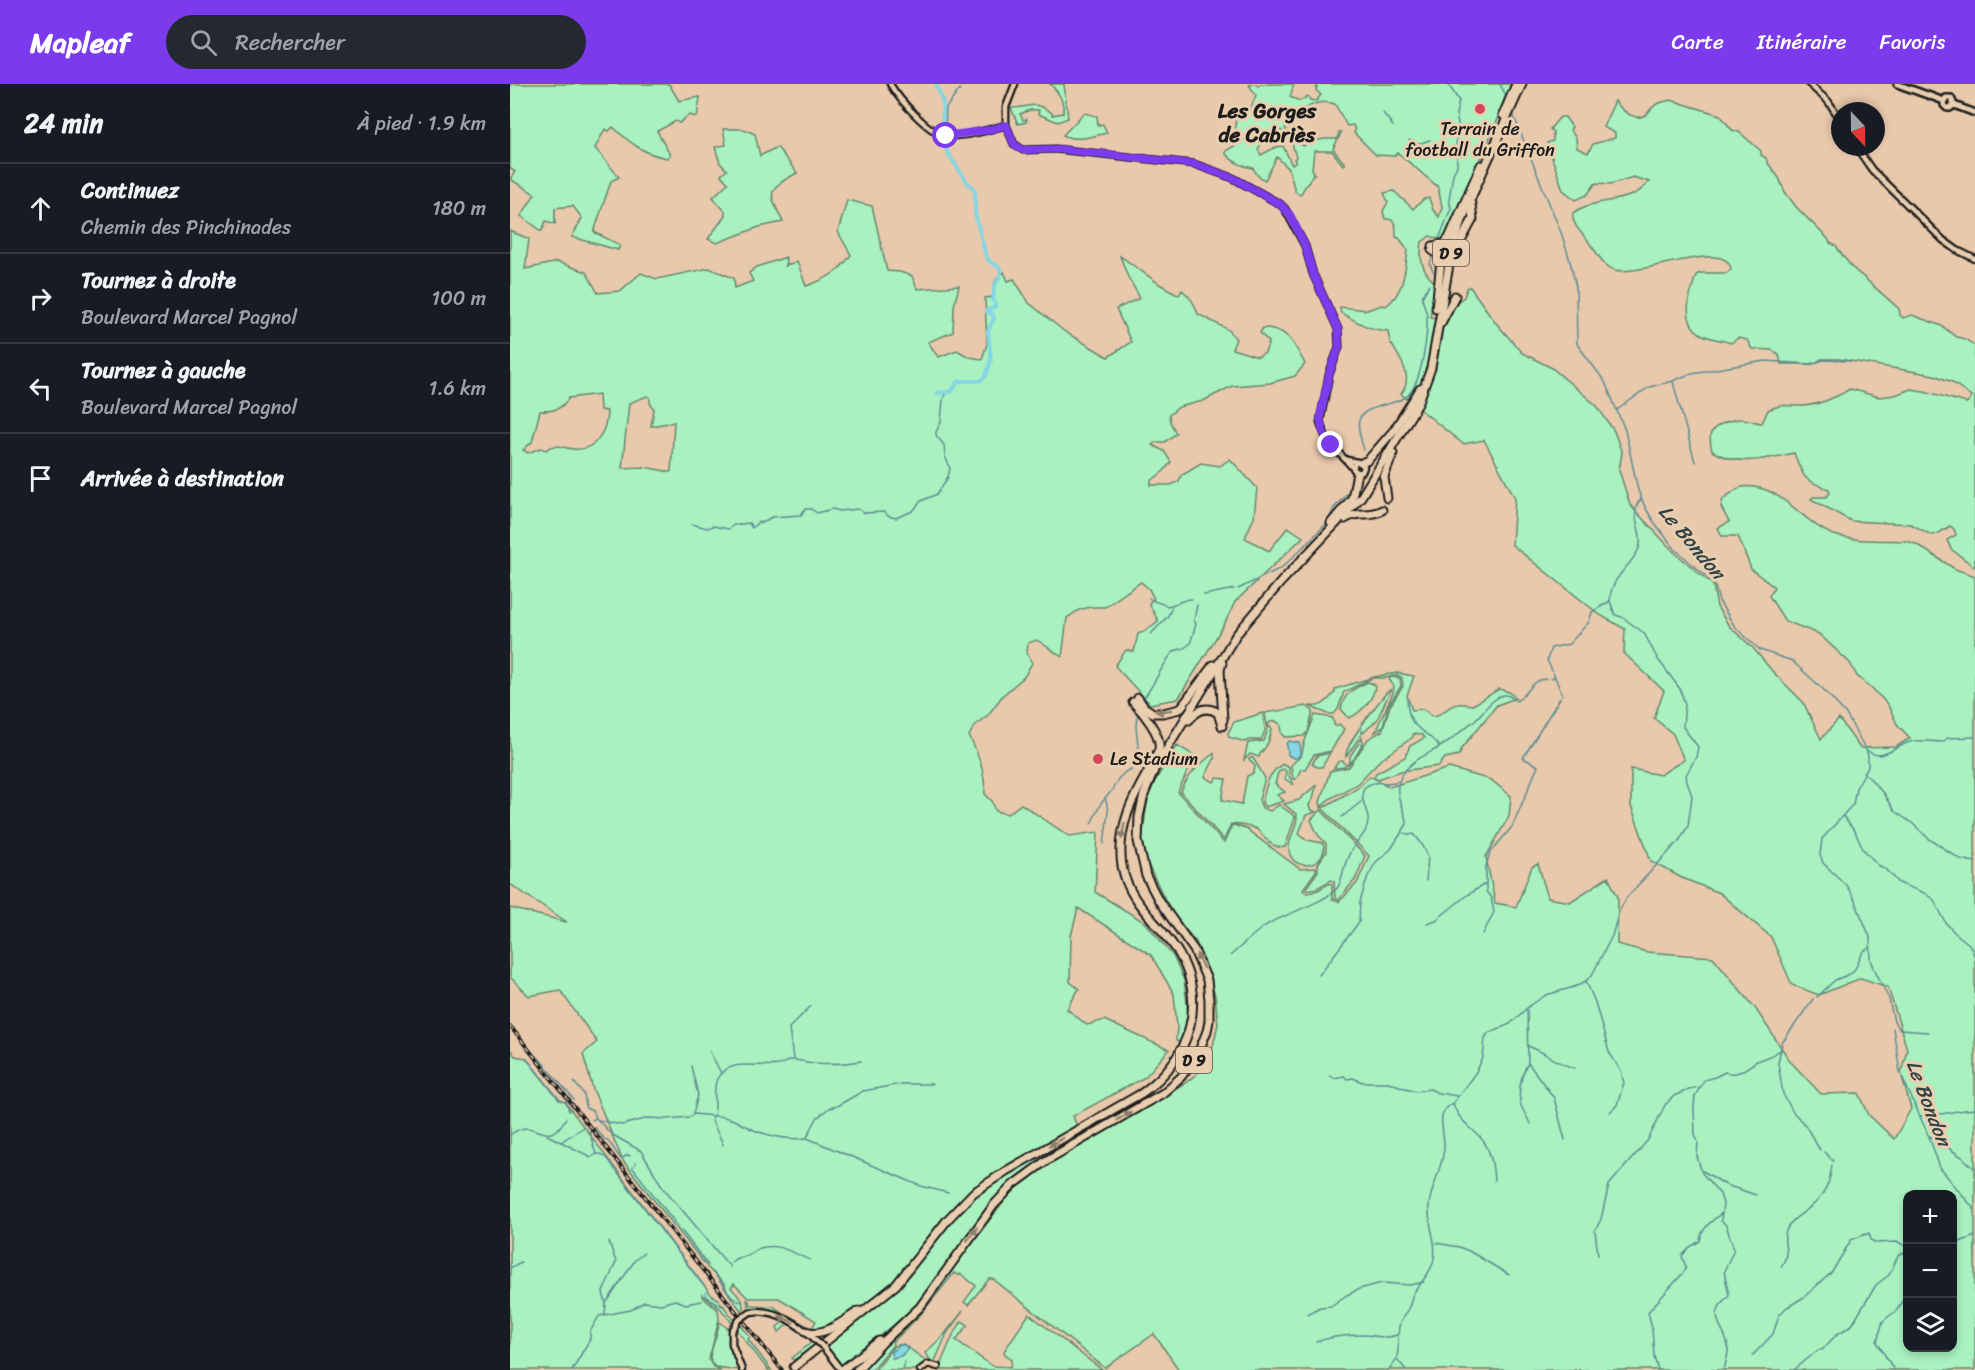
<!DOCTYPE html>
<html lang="fr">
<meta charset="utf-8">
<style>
body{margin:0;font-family:Sriracha,sans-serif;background:#242831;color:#f1f3f6}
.controls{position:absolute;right:18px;bottom:18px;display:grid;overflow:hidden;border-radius:12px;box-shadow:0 3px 9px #0003}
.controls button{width:54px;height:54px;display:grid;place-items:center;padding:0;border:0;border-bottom:2px solid #363941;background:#171b24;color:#f1f3f6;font:30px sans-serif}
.compass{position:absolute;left:1321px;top:18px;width:54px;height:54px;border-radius:50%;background:#171b24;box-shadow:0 3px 9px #0003;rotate:158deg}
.stop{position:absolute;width:18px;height:18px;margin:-14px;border:4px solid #7c3aed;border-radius:50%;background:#fff}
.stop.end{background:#7c3aed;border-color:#fff;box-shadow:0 2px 6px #0008}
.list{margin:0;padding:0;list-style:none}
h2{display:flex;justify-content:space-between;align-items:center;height:78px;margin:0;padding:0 24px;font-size:26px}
h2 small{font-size:20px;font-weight:400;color:#9ea1a6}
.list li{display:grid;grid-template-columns:39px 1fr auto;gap:18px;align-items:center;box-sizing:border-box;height:90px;padding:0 24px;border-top:2px solid #363941}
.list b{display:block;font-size:22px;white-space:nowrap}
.list p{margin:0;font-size:20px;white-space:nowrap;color:#9ea1a6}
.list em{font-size:20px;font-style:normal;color:#9ea1a6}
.icon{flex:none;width:33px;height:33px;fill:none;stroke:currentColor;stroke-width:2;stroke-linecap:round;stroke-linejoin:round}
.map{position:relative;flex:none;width:1465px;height:1286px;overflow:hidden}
header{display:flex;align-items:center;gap:36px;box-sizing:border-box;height:84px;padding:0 30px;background:#7c3aed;color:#fff}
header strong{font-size:28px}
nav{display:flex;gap:33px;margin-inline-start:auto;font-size:21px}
.search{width:420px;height:54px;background:#242831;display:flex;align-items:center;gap:15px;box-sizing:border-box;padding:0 21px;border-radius:33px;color:#9ea1a6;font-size:22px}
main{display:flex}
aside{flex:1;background:#171b24}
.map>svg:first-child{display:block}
</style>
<header>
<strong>Mapleaf</strong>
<div class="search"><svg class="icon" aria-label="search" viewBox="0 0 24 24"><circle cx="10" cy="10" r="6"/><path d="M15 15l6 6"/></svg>Rechercher</div>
<nav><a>Carte</a><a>Itinéraire</a><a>Favoris</a></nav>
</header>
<main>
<aside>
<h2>24 min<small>À pied · 1.9 km</small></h2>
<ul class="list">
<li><svg class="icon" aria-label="ahead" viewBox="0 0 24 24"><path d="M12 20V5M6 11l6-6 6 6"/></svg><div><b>Continuez</b><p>Chemin des Pinchinades</p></div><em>180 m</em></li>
<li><svg class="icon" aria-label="right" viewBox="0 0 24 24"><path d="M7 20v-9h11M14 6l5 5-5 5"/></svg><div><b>Tournez à droite</b><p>Boulevard Marcel Pagnol</p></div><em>100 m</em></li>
<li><svg class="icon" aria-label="left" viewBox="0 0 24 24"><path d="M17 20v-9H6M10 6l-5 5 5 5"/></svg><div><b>Tournez à gauche</b><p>Boulevard Marcel Pagnol</p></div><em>1.6 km</em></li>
<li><svg class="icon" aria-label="arrive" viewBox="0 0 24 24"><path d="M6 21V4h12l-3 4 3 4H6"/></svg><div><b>Arrivée à destination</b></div></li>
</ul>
</aside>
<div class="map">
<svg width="1465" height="1286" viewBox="0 0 1465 1286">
<rect width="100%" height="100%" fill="#e9c9ac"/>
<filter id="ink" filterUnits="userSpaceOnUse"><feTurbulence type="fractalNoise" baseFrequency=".0167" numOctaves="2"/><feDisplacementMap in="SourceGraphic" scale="12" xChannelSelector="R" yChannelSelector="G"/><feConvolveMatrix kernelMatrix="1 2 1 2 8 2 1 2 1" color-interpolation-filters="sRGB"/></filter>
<g filter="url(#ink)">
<g fill="#a9f2bf" stroke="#62876e" stroke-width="1.5" fill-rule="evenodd">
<path d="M0,0H159L169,17L190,13L187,33L179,31L169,39L166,37L147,47L160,71L157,74C134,70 120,59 103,43L99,47L95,45L85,64L109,93L101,97L84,148L110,161L108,166L62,153L72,134L63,122L45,124V140L36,137L32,147L11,132L25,110L0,95L5,88L0,84Z"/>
<path d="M540,0H554L558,34L548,38L528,30L529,26H520L510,30L513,36L517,35L516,38L508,40L501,24C522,24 522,15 542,29V31L553,29C555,18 548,7 540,0Z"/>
<path d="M746,0L748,2L751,0H784L780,13L790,17L798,12L800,16L806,17L811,11L806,6L808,0H1003L937,153L930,155L920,152L912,158C909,174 912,189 926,199L920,233L937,235L943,221L954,213L957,204L960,203L986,239L1012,269L1042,284L1087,322L1104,347L1112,369L1109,386L1120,421L1163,467L1203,501L1207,523L1219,542L1243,564L1263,588L1293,618L1311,655L1329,635L1350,664L1386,663L1400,654L1387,640L1378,621L1362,604L1347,592L1340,579L1309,550L1275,537L1259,512L1264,503L1241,485L1228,452H1212L1208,444L1219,438L1211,423L1213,415C1218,412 1226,404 1232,403C1269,398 1292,439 1324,451C1347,458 1373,456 1397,457L1406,460L1445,485L1465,492V1286H669L644,1250L595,1284L483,1195H479L458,1221L454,1218L466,1202L451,1190L448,1191L444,1189L411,1230L382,1259L383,1261L362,1286H349L395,1240L507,1102L543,1076L677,998L699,979L708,940L705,911L686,858L663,831L636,777L632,756L637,719L640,705L667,661L685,672L668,708L714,759L722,741L736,745L790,785L806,784V787L793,805L796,809L808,806L820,799L822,800V816L829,818L847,799L859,772L812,724L850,702L860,692L880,703L939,684L981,696L1001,712L999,732L976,773L985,819L1006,823L1022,783L1028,780L1038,814L1060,818L1098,793L1108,813L1107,860L1137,868L1203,873L1245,924L1280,977L1311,1010L1349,1009L1359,1031L1384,1055L1401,1025L1391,989L1397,965L1378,903L1351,894L1309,911L1282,901L1261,853L1209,809L1170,793L1141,777L1121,722V685L1150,691L1174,676L1163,650L1144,634L1154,607L1114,569L1115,545L1090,531L1002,461L1005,414L974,356L953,360L891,310C904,294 891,276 882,261C879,257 879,251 878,247C857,245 849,239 831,229L830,223L857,226L872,221L876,222C894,209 895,187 898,166L889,154L886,153C886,144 887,134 875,135L873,127L878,118L874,109L884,107L903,125L914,115L919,114L923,126L929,133L932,123L928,103L888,69L884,72L866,71L844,49L845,46L843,41L837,42L825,20C803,13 791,29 775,40L776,49L774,52L771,46C763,53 753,54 748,65L751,71L766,63L773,62L782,81L786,78L784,75L786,73L782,59L791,52L790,60L794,62L801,54L803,57L815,55H827L829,48L831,49L823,65L835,80L833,81L822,67H804L802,85L805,90H803L790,111L785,107L779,85L767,73L755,96L748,92L743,84C731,82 722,78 715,69L717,66L730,59L731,55L726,51L725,32L729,27L740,26L746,11L739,1ZM1398,1110H1442V1264H1398Z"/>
<path d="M1161,16L1210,31L1222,46L1229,48L1251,67V71L1256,74L1257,78L1269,94L1275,108L1287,124L1318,155L1320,159L1326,162C1330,169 1345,188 1351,191L1389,225L1390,231L1393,234L1402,231L1432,242L1446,253L1455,255L1465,262V483L1441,465L1437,456L1446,451L1444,445L1440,442L1429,449L1421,451L1401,440L1341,437L1301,415L1303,413H1316L1320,409L1319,405C1292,396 1294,394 1284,369C1256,375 1228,383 1202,367C1201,363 1200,356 1200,352C1203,339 1227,333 1238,336C1244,337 1246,339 1252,339L1258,326C1276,318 1276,323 1295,322C1312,320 1325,314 1340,305L1369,313L1385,311L1401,305L1414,307L1456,319L1459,317L1461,312L1442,298L1424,291L1329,275H1311L1304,280H1271L1269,270L1262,266L1242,265L1237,256L1228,254L1221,259C1212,256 1201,255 1193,251C1169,239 1180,210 1186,191L1190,189H1217L1221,185C1217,154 1128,193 1105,186C1092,182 1086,166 1077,156C1071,148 1061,139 1063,129C1088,111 1119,123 1139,98L1123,93L1101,100L1088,99L1085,100L1077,111L1066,116L1053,106L1037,59L1043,57V48L1040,45L1050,33H1055L1062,43L1060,46L1066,54L1067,64L1078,69L1083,60L1105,54V49L1093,43L1105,17C1112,27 1126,39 1137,30C1140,26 1143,22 1147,20C1151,18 1157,17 1161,16Z"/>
<path d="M574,29L587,32L588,41L593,40L597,49C582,52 567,58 553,51Z"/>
<path d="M213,45H234L245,50L250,72L267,63L287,89C256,106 258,107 273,138L249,143L207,159L198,155L215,132V127L203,113L218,99L211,91L217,86L210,79L205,63L216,61Z"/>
<path d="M337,116L362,122L377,187L390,188L402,192L407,205L449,202L444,222L443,248L418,258L428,273L447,266L459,273L472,275L477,260L475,214L483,213C483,203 484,194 494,188L498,197L504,195L519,219L555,248L598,273L621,258L606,225L630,214L618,193L610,172L651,201L669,211L672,206C680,212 685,220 688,230L719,246L726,255L722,265L748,273L755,269L759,258L750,249L753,244C779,244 784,260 795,280L785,292L760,299L722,302L693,317L669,323L659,331L660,338L666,349L655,358H646L642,361L654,367L661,378L654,387L641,397V401H661L669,397L671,391L691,379L710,382L720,375L747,404L744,433L735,454L759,467L778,443L793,453L725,518L714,541L668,615L640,620L605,582L616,566L624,568L628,550L635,547L648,537L639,519L644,515L639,505L631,498L595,523H580L569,526L557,534L552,573L527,556L518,559L517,569L522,579L514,593L493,611L478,631L465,641L459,652C469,672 475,688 475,710L482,717L486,727L498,730L511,720L559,752L588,748L585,808L636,839L663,872L674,896L678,929L672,960L666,957L667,942L664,910L641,871L568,824L561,852L560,898L569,905L557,925L577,941L594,936L659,966L635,993L563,1032L567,1043L478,1095L375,1206L352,1223L314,1244L300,1247L279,1233L302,1244L306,1237L269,1214H238L224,1200L221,1204L232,1216L234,1230L218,1209L214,1200L198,1184L113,1077L83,1005L73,970L87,958L50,906L19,912L0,893V824L57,838L0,800V147L19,155L15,185L47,178L76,188L88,209L110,207L131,189L147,195L199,184L224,194L225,204L243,197L239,189L247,183L276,173L275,182L287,177L296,202C315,196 329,188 341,171L328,148ZM89,310L90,326L97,327C97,347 85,368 63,365C52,364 46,358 36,366L31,364L18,369L13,366L22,358L30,327C45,327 50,326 59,314ZM137,312L140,313V319L144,325L141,342L164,338L161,388L134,383L112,384L119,319Z"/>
<path d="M887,589L904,592L897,612L902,626L913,625L922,632C933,632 937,621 948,620C953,619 958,621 963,621L989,605L999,608L1006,614L987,621L952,664L949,671L935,674L929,682L891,687L868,695L864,693L866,689L895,673L900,662L914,654L912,651L902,650L903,653L868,678L847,700L819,715L811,723L810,718L820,687L839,683L858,655L872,647L880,622L893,602L892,594L888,591L875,594H864V593Z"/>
<path d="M864,593L834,608L828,625L824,630H818L799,622C812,624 816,618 825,608V605Z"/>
<polygon points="881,593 890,594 891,602 878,622 873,643 865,648 883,609 884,603 879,595"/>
<path d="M858,598L865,601C865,614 851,629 839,634L831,625C834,609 844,604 858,598Z"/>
<path d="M881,605L867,636L853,649L852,646L851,651L836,673C834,661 866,622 876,609Z"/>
<polygon points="796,622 803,627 798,648 794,652 775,653 772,649 771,641 766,637 760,638 757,642 755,629"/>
<polygon points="753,629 755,647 751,656 739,656 735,658 719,653 718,649 724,638"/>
<path d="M805,631L823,634L824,641L826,642L829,640L834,645L821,667L804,671L795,685H791L786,695H783L781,681L792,671C793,657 800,645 805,631Z"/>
<path d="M759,642L762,645C761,650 759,658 756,662C754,667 750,667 749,673L740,670L734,676L738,659L754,657Z"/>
<path d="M852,654L853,659C846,673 841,685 824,684L828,678L833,677L836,681L840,679V672Z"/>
<path d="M704,669V675L695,693L704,698L707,694L716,695L712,716L732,720L737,692L744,689L745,682L739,676L740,674H743L755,694L749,716L752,724L760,727L769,721L782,730L785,734L775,763C761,766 756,752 746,745C741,742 728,741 721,740L714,756L671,708C678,690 689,681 704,669Z"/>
<polygon points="820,669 812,683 807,683 802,680 807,672"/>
<path d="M773,680L779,683V692L784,701L775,695L776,687L773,685C765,688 768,693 765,700L775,708L767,711L774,717L755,723L752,719C756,702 758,688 773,680Z"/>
<path d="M806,701L803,715L799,721L800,725L806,728L796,731L789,749L797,756L813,759C820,785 777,790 779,762C780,752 786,744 787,734L786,730L774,720L789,716Z"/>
<polygon points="811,726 855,772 845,796 828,816 825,815 824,797 821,796 807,804 797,806 796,804 808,787 808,780 816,768 816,759 808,751 801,736"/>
<polygon points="0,965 5,972 16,974 50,1016 55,1018 201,1211 208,1215 225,1237 223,1240 211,1225 192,1211 192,1213 208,1226 209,1235 199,1276 203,1283 211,1286 0,1286"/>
<polygon points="552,1059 554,1062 553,1065 515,1089 404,1224 332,1284 314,1262 371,1217 442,1133 475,1102"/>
<polygon points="237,1216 239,1217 240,1221 263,1222 271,1228 239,1227"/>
<polygon points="453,1227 437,1249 425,1277 422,1278 415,1269 434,1251"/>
<polygon points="519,1230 592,1286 428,1286 443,1251 452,1237 458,1241 446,1256 482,1282 501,1283 502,1275 495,1270 494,1267"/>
<polygon points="210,1238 217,1244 222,1243 220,1261 230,1286 205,1283 201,1278 200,1272"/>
<path d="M273,1238C286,1239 298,1251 306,1260L284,1276L282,1274L301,1259V1256L278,1240L269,1248L267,1243Z"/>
<polygon points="229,1239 240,1253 238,1255 261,1286 258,1286 226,1244"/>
<polygon points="393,1260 415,1276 415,1278 408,1286 365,1286 384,1262"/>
</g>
<g fill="#86d6e3" stroke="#5c8c93" stroke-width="1.5">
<polygon points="779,657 790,659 791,669 787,674 783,674 778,671 777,660"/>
<polygon points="390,1261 395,1261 398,1265 391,1272 382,1274 381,1268"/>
</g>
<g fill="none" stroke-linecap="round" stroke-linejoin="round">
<g stroke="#5c8c93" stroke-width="1.5">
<polyline points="990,0 996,12"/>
<polyline points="452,2 458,0"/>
<polyline points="873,29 883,42"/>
<polyline points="1003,30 1052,151 1060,177 1066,203 1067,260 1095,298 1115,346 1128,406 1135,423 1144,438 1165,465 1204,499 1209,517 1225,543 1250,566 1282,577 1314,606 1336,630 1356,666 1358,672 1358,683 1346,704 1343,720 1312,755 1310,771 1313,779 1336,801 1344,815 1360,853 1361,875 1364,884 1379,915 1384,938 1390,946 1418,948"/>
<polyline points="433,53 435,51 436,24 450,5"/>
<polyline points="899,56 908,60 920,56"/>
<polyline points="928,158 941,124 939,116 943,90 947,82 946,52 949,44 946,30 949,17 938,0"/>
<polyline points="923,172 920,180 923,188"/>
<polyline points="1163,298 1185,378"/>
<polyline points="1107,326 1139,303 1163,297 1182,289 1255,277 1300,280 1314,276 1340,277"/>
<path d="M854,366C843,331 847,328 881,319C887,317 894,316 898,311C912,298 918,250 917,231C916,225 913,220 912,213L919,201"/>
<polyline points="182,440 197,444 203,442 218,445 224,441 239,439 242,444 248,438 251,439 262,433 291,431 295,425 301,425 307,429 322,425 330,427 348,425 354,429 374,428 378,432 386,434 403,427 411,417 427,410 438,393 440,384 435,372 434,361 426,351 426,348 431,338 433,315 436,308"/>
<polyline points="728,505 771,484 780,476 817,439 824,424 840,406"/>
<polyline points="694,511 724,505"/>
<path d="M639,514C644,519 651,518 656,522C666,521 672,515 682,515"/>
<polyline points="1100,517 1105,531 1112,533 1134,549 1147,574 1170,605 1175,620 1173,643 1188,663 1186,673 1176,691 1177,698 1182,712 1178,742 1169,757"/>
<polyline points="641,550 658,532 662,523"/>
<polyline points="1045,593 1052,611"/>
<path d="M1041,595L1045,593L1037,576L1041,564L1059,560L1079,538L1082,528L1100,517C1100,492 1122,483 1129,464C1135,448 1117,429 1131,415"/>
<path d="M634,614C646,598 651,582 664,567L674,564L680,560L686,540L684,536L687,521"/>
<path d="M897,616C899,648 912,642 930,663"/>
<path d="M1358,667C1372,679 1390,659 1403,657C1412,656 1423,658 1433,658L1437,654L1465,653"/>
<polyline points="1355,689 1373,709 1384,727 1402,739 1418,754 1450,775 1465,778"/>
<polyline points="1333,732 1345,748 1353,765 1368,781 1377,786 1389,799 1414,809 1424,816 1436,839 1445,849 1459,860 1465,873"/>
<polyline points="832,733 852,717"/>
<path d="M581,740L590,721L602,706L608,695L615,688L628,682C632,664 622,644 628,630"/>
<polyline points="895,749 899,751 904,750 912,760 918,772 916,797"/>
<polyline points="594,760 598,728 596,716"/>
<polyline points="917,839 926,836 957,811 975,800"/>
<polyline points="973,850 984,828 981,814 976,807 976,782 980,769 1002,743 1028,682 1013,674 1050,614"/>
<path d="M720,872C732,862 743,850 755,842C773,830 816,819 828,803C832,797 834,778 840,769C845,758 857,751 858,738C860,727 844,708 858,701C869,695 878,702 888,697"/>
<path d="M809,891L849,838L850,818L858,792L866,778L881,765L897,740C894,726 883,708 890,695C899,676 916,672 933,661C945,653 955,644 966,635C974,627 982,614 994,611C1000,610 1002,614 1006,617C1018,611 1022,595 1036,595"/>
<polyline points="1076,897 1085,918 1099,968 1111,987 1114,999 1107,1021 1100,1028"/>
<polyline points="1307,913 1325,896 1340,890 1345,885 1353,868 1359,864"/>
<polyline points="1303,915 1272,959 1268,979 1273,1010 1283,1028 1295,1041 1310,1066"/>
<polyline points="1017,926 1018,979 1044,1014 1055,1056"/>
<polyline points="1383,944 1390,988 1420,1055 1430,1084 1465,1126"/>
<path d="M1018,962C1035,968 1048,980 1065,984"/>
<polyline points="199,966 211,989"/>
<polyline points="28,973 64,1016"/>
<polyline points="16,974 49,1016 56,1018 59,1027"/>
<polyline points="283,975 279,944 301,922"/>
<path d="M1018,979C1011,991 1007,1009 1011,1022C1014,1028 1018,1034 1020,1040"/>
<polyline points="181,982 188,1011 183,1030"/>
<polyline points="819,991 824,994 834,992 837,995 843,994 852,998 878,998 895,1004 907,1007 920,1005 928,1009 947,1012"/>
<polyline points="64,998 74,1010 76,1024 82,1027 86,1033"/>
<path d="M943,1019C947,1034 958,1041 969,1052C981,1064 983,1081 984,1097"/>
<path d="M201,1032C203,1045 210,1050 213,1061"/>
<path d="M205,1032C224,1032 233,1043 249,1048C264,1053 282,1056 297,1054L411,1102L438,1109"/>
<path d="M1410,1032C1429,1032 1446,1026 1465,1025"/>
<polyline points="82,1036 86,1034 101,1050 131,1067 152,1102 220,1183"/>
<path d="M88,1036L112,1041L139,1034L157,1035L180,1033L184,1030L204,1032C207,1020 202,1004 207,995C218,973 250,984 268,981C273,980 277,977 281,976C289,975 297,979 304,979C320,980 335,980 351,977"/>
<polyline points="84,1043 95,1056"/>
<path d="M0,1051C27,1029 36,1070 56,1034"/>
<polyline points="37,1051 81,1073 86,1070 79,1047"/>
<polyline points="1420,1052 1452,1073 1465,1085"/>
<polyline points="297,1053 307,1034 319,1024 327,1022 353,1007 391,1000 422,1000"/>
<polyline points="97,1055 111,1075 118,1071 120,1072"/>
<polyline points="51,1058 73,1043"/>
<polyline points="1314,1068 1323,1077"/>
<polyline points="86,1070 90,1070 97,1075 193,1201"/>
<polyline points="125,1081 125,1079"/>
<polyline points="122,1083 198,1181"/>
<polyline points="1193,1087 1216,1101 1246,1111"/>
<polyline points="926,1159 949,1163 959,1167 999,1191"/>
<polyline points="1465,1160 1465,1173"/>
<polyline points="1442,1161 1465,1152"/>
<polyline points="1088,1171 1085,1147 1091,1135 1099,1101 1138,1056 1155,1021 1164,1012 1179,1005 1189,1003"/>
<path d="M221,1179C226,1172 231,1174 238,1171C242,1169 245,1165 250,1164C269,1158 284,1170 300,1176"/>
<path d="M1271,1183C1282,1165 1271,1162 1276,1147C1280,1134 1297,1128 1306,1118C1317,1107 1320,1096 1322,1081"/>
<polyline points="0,1184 11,1178"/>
<polyline points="203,1188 218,1209 228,1217 231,1217"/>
<polyline points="197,1207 195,1212 212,1222 214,1221"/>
<polyline points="97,1218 125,1176 134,1169"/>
<polyline points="95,1230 96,1220 93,1208 106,1178 99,1158"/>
<polyline points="797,1230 810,1223 821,1222 835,1212 849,1205 872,1199 900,1201 914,1198"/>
<path d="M806,1258C819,1253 837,1251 852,1251C864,1251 878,1256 889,1250"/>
<polyline points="1243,1271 1263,1250 1269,1231 1276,1224 1294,1213 1322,1188 1341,1156 1359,1149 1361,1156 1366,1159 1388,1158 1398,1163"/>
<polyline points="887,1275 896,1286"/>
<polyline points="62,1286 80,1255 80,1248 89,1232 121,1226 134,1218 151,1220 165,1216 176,1220 192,1217"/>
<polyline points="393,1286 395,1277"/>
<path d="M879,1286C893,1270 886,1261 889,1243C891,1235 895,1230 899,1223C901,1219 901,1214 903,1210C910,1199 918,1193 923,1179C929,1159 917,1142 919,1121C921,1103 933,1082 934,1064C935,1048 924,1027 943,1019L966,988L973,974L975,954L978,949L1000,940L1018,923L1036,911L1064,903L1076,897L1082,891L1102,852L1109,827L1117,813L1167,759"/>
<path d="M1148,1286L1144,1272L1142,1244L1138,1228L1174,1188L1176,1183L1172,1172L1180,1163L1190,1157C1191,1144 1202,1137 1212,1129"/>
<path d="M1214,1286C1215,1280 1218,1273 1218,1267C1220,1246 1192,1235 1219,1211L1214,1187L1224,1165L1216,1141L1211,1137L1213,1120L1210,1110L1192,1089L1187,1072L1188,1058L1185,1050L1184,1023L1185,1012L1194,996L1205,993L1215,988C1229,993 1236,983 1247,977C1255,973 1263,972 1270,966"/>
<polyline points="1284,1286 1308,1266 1312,1266 1326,1251 1342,1241 1366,1201 1379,1191 1388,1172 1398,1167"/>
<polyline points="1384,1286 1367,1258 1373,1237 1387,1226 1398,1207"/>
</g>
<polyline stroke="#86d6e3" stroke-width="4" points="426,0 433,19 432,50 437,68 457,98 465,106 465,130 476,172 480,178 489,183 491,189 484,204 483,216 486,220 485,223 476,227 483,231 484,234 478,247 481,276 476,292 470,297 449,297 441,308 427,309"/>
<defs>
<g id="tertiary">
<path d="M380,0C388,14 420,51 437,52C456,53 478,46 496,41"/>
<polyline points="505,0 496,23 496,41 504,60 513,66 545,65 684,80 723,94 770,120 775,125 795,162 803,190 828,245 829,263 819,291 810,338 817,356 843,384"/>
<polyline points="1299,0 1318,17 1330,35"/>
<polyline points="1346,63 1362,86 1433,156 1447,166 1465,175"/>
<polyline points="837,376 852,379 854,383 852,388 847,389 843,384 845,379"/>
<path d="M240,1228C264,1223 290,1241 307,1257"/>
<polyline points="222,1247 222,1260 232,1286"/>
<polyline points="313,1263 331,1286"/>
<polyline points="410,1286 418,1280 428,1283"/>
</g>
<g id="secondary">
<polyline points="1387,0 1434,17 1436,14 1441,14 1444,21 1465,29"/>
<polyline points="1434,17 1434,21 1437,24 1440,24 1444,21"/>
</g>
<g id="trunk">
<polyline points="993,31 1006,0"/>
<polyline points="950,159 963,135 961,120"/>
<polyline points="923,162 934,160 939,154 971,81"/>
<polyline points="922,166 928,170 931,177 926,224"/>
<polyline points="931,239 945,212"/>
<polyline points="852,379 858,376 884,346 910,305"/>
<polyline points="877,414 874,393 883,369"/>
<path d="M835,435C848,426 859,434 872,426"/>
<polyline points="821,439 842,414 847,389"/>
<polyline points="712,579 710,586 713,636"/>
<polyline points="628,614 634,623 643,629 653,629 670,625 703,581"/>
<path d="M623,618C632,627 652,651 649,665C647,671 642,677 639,683"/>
<path d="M679,636C687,626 697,621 708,629L712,642"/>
<path d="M296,1247C314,1254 334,1236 349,1227"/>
<path d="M284,1283L386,1201L438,1135L463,1109L496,1087L632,1009C680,975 699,917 666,865C646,835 619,820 612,782C606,743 624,711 643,679"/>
<polyline points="332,1286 369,1257"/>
<polyline points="347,1286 372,1259 410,1223 484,1121 503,1101 537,1076 653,1009 671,993 687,972 697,947 699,937 699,916 697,896 684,866 649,817 636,792 628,757 629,733 634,711 645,684 726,551 771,498 851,413 908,320 921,284 942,164 957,123 1012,0"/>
</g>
</defs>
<use href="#tertiary" stroke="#1c1c1c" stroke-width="9"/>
<use href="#secondary" stroke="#1c1c1c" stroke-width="10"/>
<use href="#trunk" stroke="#1c1c1c" stroke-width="11"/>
<use href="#tertiary" stroke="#e9ceb0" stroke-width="4.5"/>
<use href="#secondary" stroke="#e9ceb0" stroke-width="5"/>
<use href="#trunk" stroke="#e9ceb0" stroke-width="7"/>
<defs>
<polyline id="rail" points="0,942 272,1286"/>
</defs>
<use href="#rail" stroke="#1c1c1c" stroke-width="4"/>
<use href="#rail" stroke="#e9ceb0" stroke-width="1.5" stroke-dasharray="4.5" stroke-linecap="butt"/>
<defs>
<g id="tertiary-bridge">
<polyline points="222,1247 229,1236 240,1228"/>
<polyline points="307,1257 313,1263"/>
</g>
</defs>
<use href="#tertiary-bridge" stroke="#1c1c1c" stroke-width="9" stroke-linecap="butt"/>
<use href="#tertiary-bridge" stroke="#e9ceb0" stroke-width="4.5"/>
</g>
<defs><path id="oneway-solid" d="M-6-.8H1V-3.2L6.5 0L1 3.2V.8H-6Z" transform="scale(1.5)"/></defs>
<g fill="#8d7e6d">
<use href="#oneway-solid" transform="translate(654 627) rotate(173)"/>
<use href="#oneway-solid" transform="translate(613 747) rotate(100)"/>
<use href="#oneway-solid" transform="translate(690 877) rotate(-115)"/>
<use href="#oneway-solid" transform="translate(614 1032) rotate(-29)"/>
<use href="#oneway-solid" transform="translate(546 1058) rotate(150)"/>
<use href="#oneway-solid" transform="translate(462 1150) rotate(-54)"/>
<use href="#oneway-solid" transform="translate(276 1235) rotate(-154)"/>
</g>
</g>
<g fill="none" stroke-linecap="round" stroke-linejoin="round" filter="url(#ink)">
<polyline stroke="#7c3aed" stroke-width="8" points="436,52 479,46 496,41 504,60 513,66 548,65 684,80 723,94 770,120 780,131 795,162 803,190 828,245 829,263 819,291 810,333 813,348 821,361"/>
</g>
<g fill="#d1495b" stroke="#e9ceb0" stroke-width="2">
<circle cx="970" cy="25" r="6"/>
<circle cx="588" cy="675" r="6"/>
</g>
<g text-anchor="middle" stroke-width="6" stroke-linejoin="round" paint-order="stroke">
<g fill="#e9ceb0" stroke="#5a5148" stroke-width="1.5">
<rect x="923" y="156" width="36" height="26" rx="4.5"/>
<rect x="666" y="963" width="36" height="26" rx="4.5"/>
</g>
<g font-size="16" font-weight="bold" fill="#1c1c1c">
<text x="941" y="175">D 9</text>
<text x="684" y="982">D 9</text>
</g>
<g font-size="18" fill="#1c1c1c" stroke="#e9ceb0">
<text x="970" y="51">Terrain de<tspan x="970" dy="21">football du Griffon</tspan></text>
<text x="600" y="681" text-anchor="start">Le Stadium</text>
</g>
<g font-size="20" font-style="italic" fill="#314144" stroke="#e9ceb0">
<text transform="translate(1182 458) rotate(50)" y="7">Le Bondon</text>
<text transform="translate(1419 1019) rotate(69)" y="7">Le Bondon</text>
</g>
<g font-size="21" font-weight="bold" fill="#1c1c1c" stroke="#e9ceb0">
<text x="757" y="34">Les Gorges<tspan x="757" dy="24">de Cabriès</tspan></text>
</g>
</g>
</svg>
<div class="controls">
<button>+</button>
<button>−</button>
<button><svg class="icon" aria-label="layers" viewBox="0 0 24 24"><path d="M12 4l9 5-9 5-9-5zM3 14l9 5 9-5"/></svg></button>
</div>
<svg class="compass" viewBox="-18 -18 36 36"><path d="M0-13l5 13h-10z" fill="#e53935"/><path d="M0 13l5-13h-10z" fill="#9ea1a6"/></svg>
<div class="stop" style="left:436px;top:52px"></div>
<div class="stop end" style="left:821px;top:361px"></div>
</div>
</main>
